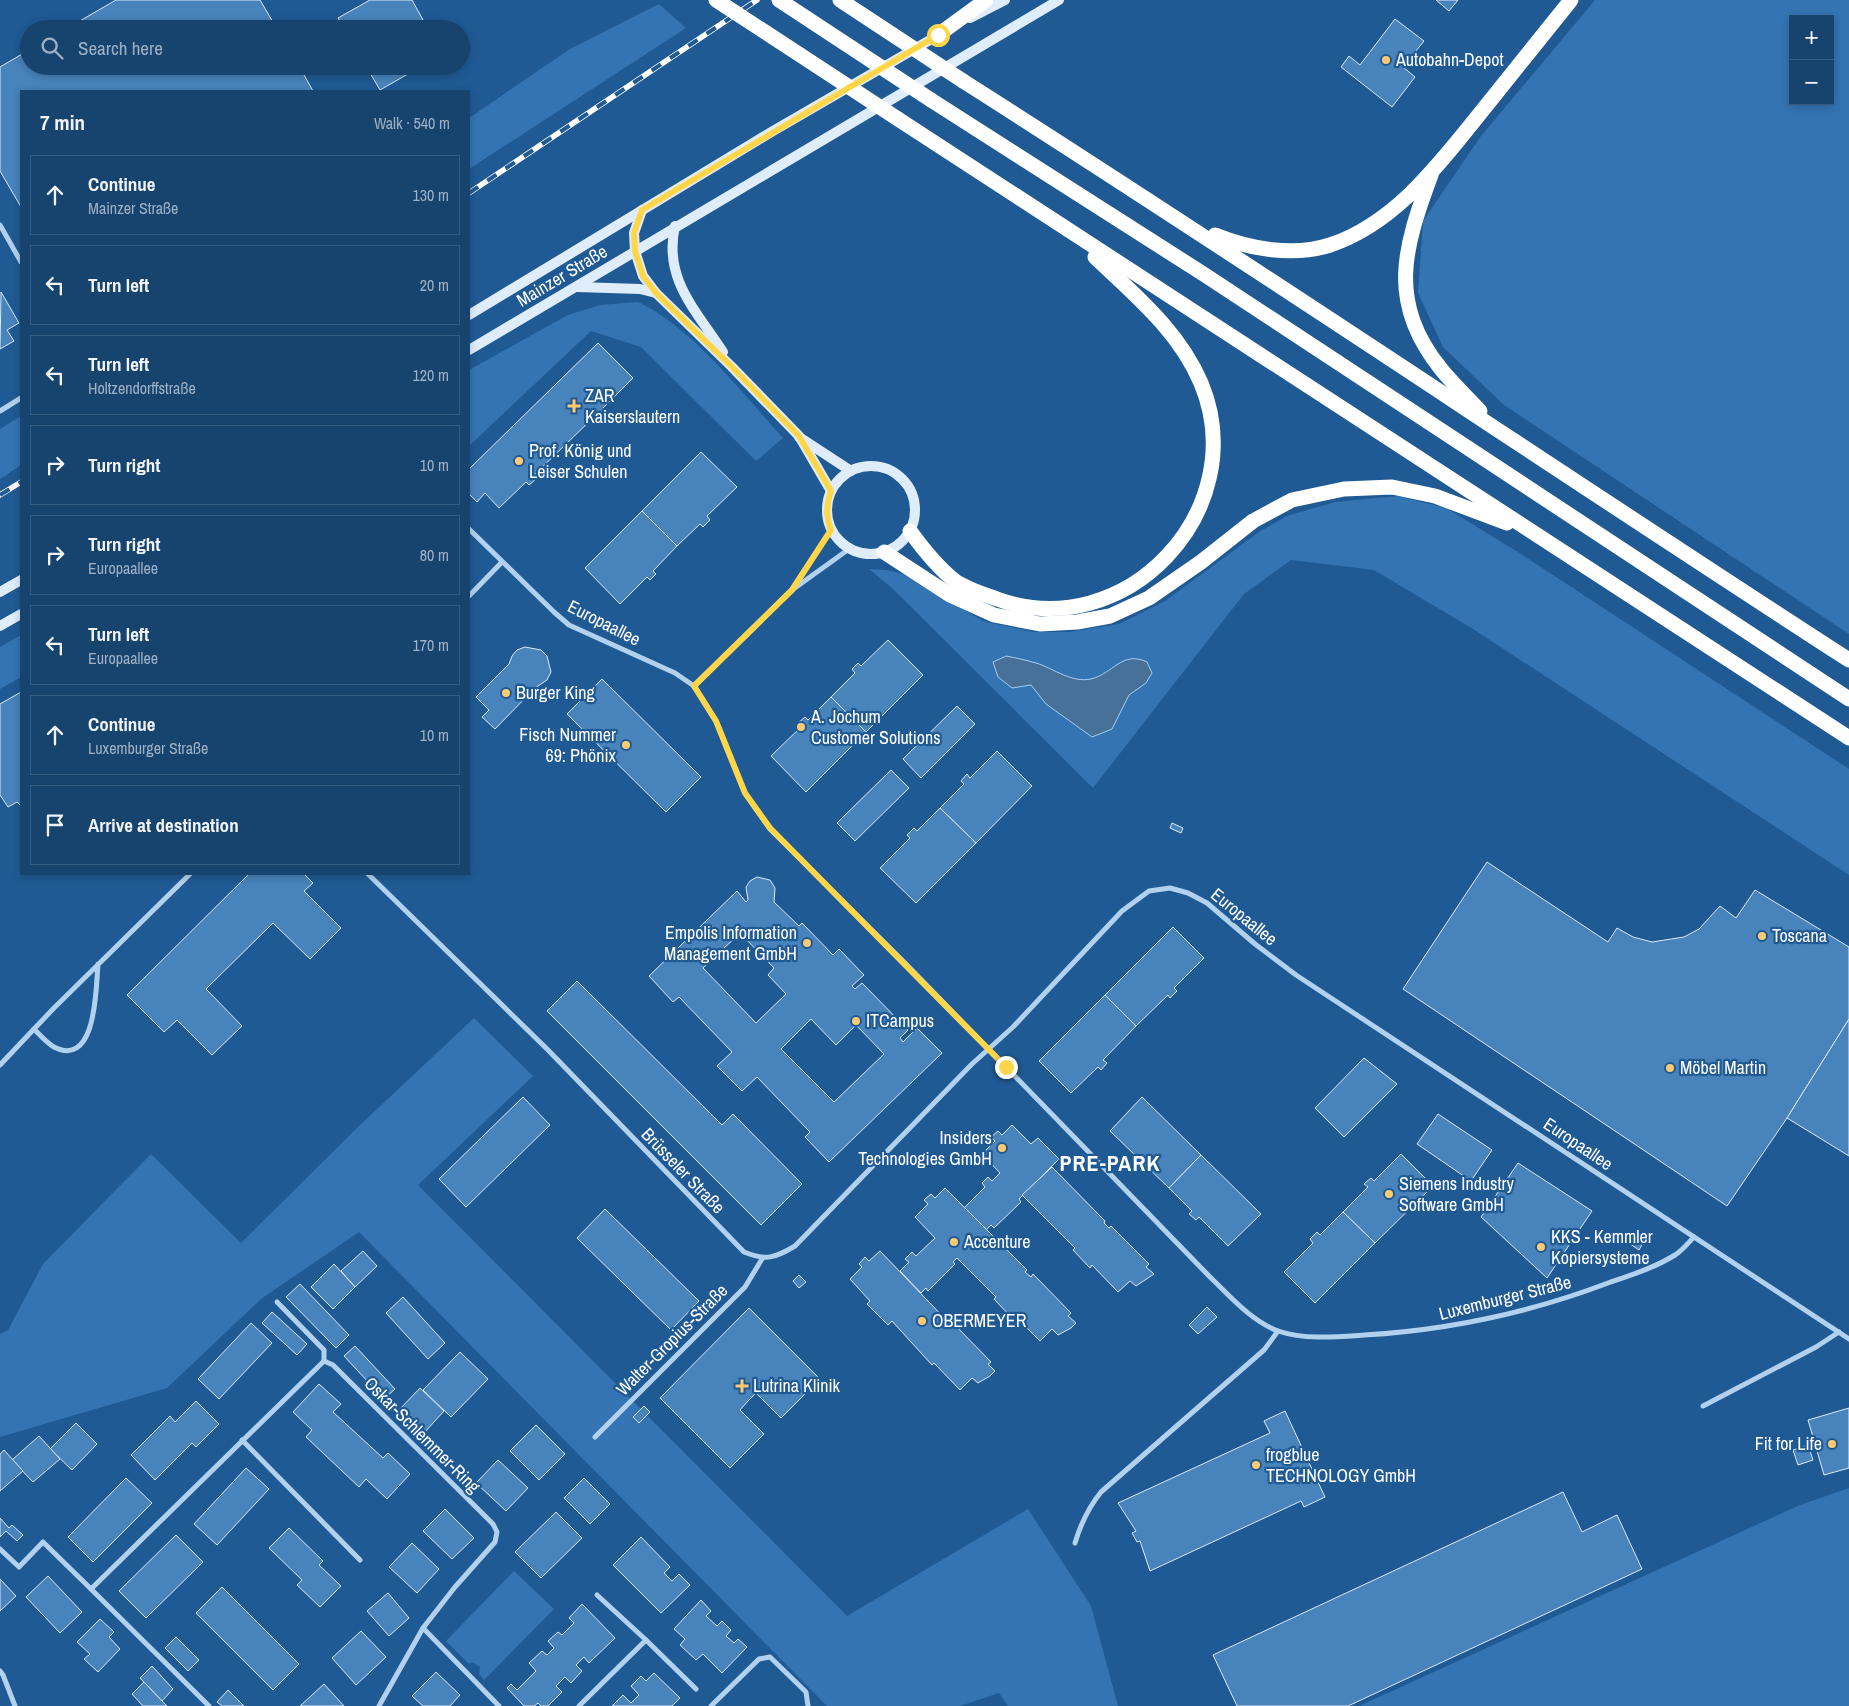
<!DOCTYPE html>
<meta charset="utf-8">
<style>
body{margin:0;font-family:"Archivo Narrow",sans-serif;background:#204b74;color:#f1f3f6}
.controls{position:absolute;right:15px;top:15px;display:grid;overflow:hidden;border-radius:0px;box-shadow:0 2px 8px #0003}
.controls button{width:45px;height:45px;display:grid;place-items:center;padding:0;border:0;border-bottom:1px solid #365c82;background:#17446f;color:#f1f3f6;font:25px sans-serif}
.stop{position:absolute;width:15px;height:15px;margin:-11px;border:4px solid #ffd54a;border-radius:50%;background:#fff}
.stop.end{background:#ffd54a;border-color:#fff;box-shadow:0 1px 5px #0008}
.list{margin:0;padding:0;list-style:none}
h2{display:flex;justify-content:space-between;align-items:center;height:65px;margin:0;padding:0 20px;font-size:21px}
h2 small{font-size:16px;font-weight:400;color:#9eb0c3}
.list li{display:grid;grid-template-columns:32px 1fr auto;gap:15px;align-items:center;box-sizing:border-box;height:80px;margin:0 10px 10px;padding:0 10px;border:1px solid #365c82;border-radius:0px}
.list b{display:block;font-size:19px;white-space:nowrap}
.list p{margin:0;font-size:16px;white-space:nowrap;color:#9eb0c3}
.list em{font-size:16px;font-style:normal;color:#9eb0c3}
.icon{flex:none;width:28px;height:28px;fill:none;stroke:currentColor;stroke-width:2;stroke-linecap:round;stroke-linejoin:round}
.map{position:relative;flex:none;width:1849px;height:1706px;overflow:hidden}
.search{position:absolute;background:#17446f;box-shadow:0 2px 8px #0003;left:20px;top:20px;width:450px;height:55px;display:flex;align-items:center;gap:12px;box-sizing:border-box;padding:0 18px;border-radius:28px;color:#9eb0c3;font-size:19px}
.panel{position:absolute;background:#17446f;box-shadow:0 2px 8px #0003;left:20px;top:90px;width:450px;height:785px;border-radius:0px}
.map>svg:first-child{display:block}
</style>
<div class="map">
<svg width="1849" height="1706" viewBox="0 0 1849 1706">
<rect width="100%" height="100%" fill="#1f5a94"/>
<g fill="#3474b2" fill-rule="evenodd">
<path d="M1595,0H1849V634L1504,405L1443,347L1418,293L1423,221L1481,136ZM1793,19H1830V101H1793Z"/>
<polygon points="659,4 686,28 469,169 469,118 570,49"/>
<path d="M638,302C692,327 743,394 783,438L756,461L641,347L591,331L469,446V370L568,315L600,305Z"/>
<polygon points="21,416 21,465 0,479 0,429"/>
<polygon points="1398,496 1446,508 1521,554 1849,769 1849,875 1473,629 1374,570 1291,560 1244,594 1093,788 892,588 869,569 886,570 904,574 983,621 1033,632 1069,632 1119,624 1165,601 1259,532 1287,516 1335,502"/>
<polygon points="21,635 21,677 0,689 0,647"/>
<polygon points="474,1018 533,1076 418,1185 847,1616 1028,1509 1091,1606 1118,1706 1008,1706 999,1693 960,1706 827,1706 359,1232 261,1299 167,1388 0,1437 0,1334 8,1330 43,1264 151,1154 241,1243 359,1126"/>
<polygon points="1849,1488 1849,1706 1359,1706 1800,1505"/>
<polygon points="514,1571 554,1609 484,1680 479,1674 480,1667 472,1662 469,1664 446,1641"/>
</g>
<path fill="#48719a" stroke="#a6cdf0" d="M1006,656C1016,658 1026,660 1036,663C1055,669 1071,683 1091,679C1113,674 1122,650 1147,662L1152,673L1146,683L1129,695L1112,729L1092,737L1046,704L1031,685L1012,688L998,677L993,662Z"/>
<g fill="#4883bb" stroke="#d8eafa" fill-rule="evenodd">
<polygon points="116,0 260,0 277,29 66,29"/>
<polygon points="370,0 412,0 428,29 345,29 338,18"/>
<polygon points="1436,0 1458,0 1449,11"/>
<polygon points="1395,19 1424,41 1403,67 1415,77 1392,107 1341,67 1349,56 1360,65"/>
<polygon points="29,50 29,66 299,66 313,91 21,91 21,207 0,171 0,67"/>
<polygon points="366,66 422,66 380,90"/>
<polygon points="1,292 19,323 7,330 14,341 0,349"/>
<polygon points="598,343 633,378 603,408 606,411 599,418 596,415 533,476 536,479 529,485 526,482 499,508 485,493 477,502 469,494 469,469"/>
<polygon points="701,452 737,487 707,516 710,520 703,527 700,524 677,546 642,511"/>
<polygon points="642,511 677,546 653,571 656,574 650,580 647,577 620,604 585,568"/>
<polygon points="888,640 923,675 866,732 831,697 855,673 852,669 858,663 861,666"/>
<polygon points="525,647 541,650 547,656 551,672 547,680 535,688 495,729 482,717 489,710 476,697 509,664 512,656 517,650"/>
<polygon points="602,679 701,777 666,812 567,714"/>
<polygon points="21,692 21,806 17,802 8,807 0,795 0,704"/>
<polygon points="831,697 866,732 806,792 771,756 801,727 797,724 805,717 808,720"/>
<polygon points="957,706 975,724 921,778 903,759"/>
<polygon points="997,751 1032,786 976,843 940,808 964,784 961,781 967,774 970,778"/>
<polygon points="891,770 909,788 855,841 837,823"/>
<polygon points="940,808 976,843 916,903 880,868 910,838 907,835 914,828 917,831"/>
<polygon points="1172,823 1183,828 1181,833 1170,828"/>
<polygon points="1487,862 1608,942 1617,928 1633,937 1652,942 1684,937 1699,929 1720,906 1736,918 1755,890 1849,947 1849,1019 1787,1118 1727,1206 1403,989"/>
<polygon points="249,874 304,874 313,883 304,891 341,928 310,959 273,923 206,989 242,1026 212,1055 177,1020 164,1032 127,995"/>
<path d="M757,877L770,880L775,888L774,902L799,926L802,923L833,955L839,949L864,975L852,986L855,989L862,983L908,1030L900,1038L903,1042L917,1028L942,1053L829,1162L805,1137L810,1132L757,1077L742,1091L717,1066L732,1052L679,997L673,1002L649,976L737,891L746,902L748,900L746,887L750,881ZM740,933L774,968L768,975L786,994L756,1023L703,968ZM811,1019L836,1045L856,1025L884,1054L834,1102L781,1049Z"/>
<polygon points="1173,927 1204,958 1174,988 1177,991 1170,998 1168,995 1136,1026 1105,995"/>
<polygon points="577,981 722,1125 733,1114 802,1184 761,1225 547,1011"/>
<polygon points="1105,995 1136,1026 1103,1060 1107,1063 1101,1070 1098,1067 1071,1093 1039,1061"/>
<polygon points="1849,1019 1849,1156 1787,1118"/>
<polygon points="1364,1058 1397,1084 1344,1137 1315,1108"/>
<polygon points="523,1097 550,1125 466,1207 439,1179"/>
<polygon points="1142,1097 1201,1155 1169,1188 1144,1164 1141,1167 1133,1160 1137,1157 1110,1131"/>
<polygon points="1438,1114 1492,1150 1471,1181 1417,1144"/>
<polygon points="1012,1125 1031,1144 1038,1138 1059,1159 1019,1199 1021,1202 994,1228 991,1225 986,1230 964,1208 985,1187 982,1183 988,1177 992,1181 1000,1173 982,1154 995,1141 991,1137 998,1131 1002,1135"/>
<polygon points="1401,1154 1433,1186 1375,1243 1343,1212 1368,1187 1364,1184 1371,1178 1374,1181"/>
<polygon points="1201,1155 1261,1214 1228,1246 1199,1217 1196,1220 1189,1214 1192,1211 1169,1188"/>
<polygon points="1518,1163 1592,1211 1547,1278 1481,1217"/>
<polygon points="1052,1167 1105,1221 1104,1223 1109,1228 1111,1226 1149,1264 1146,1267 1154,1274 1136,1286 1130,1281 1118,1292 1092,1265 1090,1268 1073,1250 1075,1248 1022,1195"/>
<polygon points="945,1188 1027,1270 1025,1272 1031,1277 1033,1274 1071,1313 1068,1316 1076,1323 1071,1328 1058,1335 1052,1329 1040,1341 1014,1315 1011,1317 994,1299 996,1297 957,1258 953,1262 955,1264 928,1291 926,1288 921,1293 900,1271 909,1262 905,1259 912,1252 916,1256 935,1238 915,1217 928,1204 924,1200 931,1194 935,1198"/>
<polygon points="605,1209 699,1301 671,1330 577,1238"/>
<polygon points="1343,1212 1375,1243 1315,1303 1284,1272 1313,1243 1310,1239 1317,1232 1320,1235"/>
<polygon points="1630,1234 1643,1243 1639,1250 1626,1241"/>
<polygon points="363,1251 377,1266 355,1287 341,1271"/>
<polygon points="880,1251 951,1325 953,1323 991,1362 988,1364 995,1371 990,1376 978,1383 972,1378 960,1390 934,1363 932,1365 892,1321 888,1325 867,1304 870,1301 850,1279 862,1267 859,1264 865,1257 869,1261"/>
<polygon points="334,1264 355,1287 333,1309 311,1287"/>
<polygon points="799,1275 806,1282 799,1288 793,1281"/>
<polygon points="300,1284 349,1335 336,1348 286,1297"/>
<polygon points="403,1297 445,1343 428,1359 386,1313"/>
<polygon points="1207,1307 1217,1317 1198,1334 1189,1325"/>
<polygon points="749,1308 820,1379 781,1418 756,1393 748,1401 740,1410 764,1434 730,1468 660,1398"/>
<polygon points="272,1312 307,1344 297,1355 262,1323"/>
<polygon points="251,1323 272,1343 219,1399 198,1379"/>
<polygon points="355,1346 395,1389 384,1399 344,1356"/>
<polygon points="460,1352 488,1379 451,1417 423,1390"/>
<polygon points="319,1384 341,1404 333,1412 383,1458 388,1453 410,1474 387,1499 366,1479 359,1487 306,1437 312,1430 293,1412"/>
<polygon points="420,1388 444,1411 424,1433 399,1410"/>
<polygon points="196,1401 219,1424 196,1447 192,1443 155,1480 131,1455 170,1416 175,1422"/>
<polygon points="644,1406 650,1412 639,1423 633,1417"/>
<polygon points="1849,1408 1849,1468 1824,1475 1808,1420"/>
<polygon points="1285,1411 1325,1497 1304,1507 1301,1501 1150,1571 1140,1541 1137,1542 1132,1533 1136,1531 1118,1503 1270,1433 1264,1421"/>
<polygon points="76,1423 97,1444 72,1470 50,1449"/>
<polygon points="536,1425 565,1454 539,1480 510,1451"/>
<polygon points="39,1436 60,1459 33,1482 12,1460"/>
<polygon points="1808,1445 1813,1460 1798,1465 1793,1450"/>
<polygon points="4,1450 23,1471 0,1491 0,1454"/>
<polygon points="498,1460 528,1488 506,1511 476,1483"/>
<polygon points="246,1468 269,1489 217,1545 194,1524"/>
<polygon points="126,1478 152,1503 93,1562 68,1537"/>
<polygon points="584,1478 610,1504 590,1524 564,1498"/>
<polygon points="1563,1492 1582,1532 1617,1515 1642,1569 1348,1706 1237,1706 1213,1655"/>
<polygon points="445,1509 474,1538 452,1559 423,1531"/>
<polygon points="556,1512 582,1538 541,1578 515,1552"/>
<polygon points="0,1518 9,1528 12,1525 23,1535 17,1541 6,1531 0,1537"/>
<polygon points="289,1528 323,1561 319,1565 341,1586 320,1607 297,1585 302,1580 269,1548"/>
<polygon points="176,1535 203,1562 146,1618 119,1591"/>
<polygon points="641,1537 670,1567 664,1573 672,1581 679,1574 690,1585 661,1613 613,1565"/>
<polygon points="412,1543 439,1569 417,1593 389,1567"/>
<polygon points="48,1576 82,1612 60,1633 26,1597"/>
<polygon points="0,1579 16,1596 0,1611"/>
<polygon points="222,1587 299,1664 273,1690 196,1613"/>
<polygon points="388,1593 409,1618 389,1636 367,1611"/>
<polygon points="701,1600 711,1611 706,1616 717,1626 722,1621 731,1630 726,1636 734,1643 738,1639 747,1647 722,1673 703,1654 696,1660 680,1645 685,1639 674,1629"/>
<polygon points="582,1604 615,1638 589,1663 584,1657 576,1665 582,1671 571,1683 565,1677 556,1686 562,1692 548,1706 541,1706 538,1703 534,1706 524,1706 507,1688 511,1684 517,1690 536,1671 529,1663 542,1651 547,1655 554,1648 548,1641 558,1632 562,1635 574,1623 569,1618"/>
<polygon points="100,1619 114,1632 109,1637 120,1649 98,1672 84,1659 90,1654 77,1642"/>
<polygon points="361,1631 386,1657 356,1685 332,1658"/>
<polygon points="176,1637 199,1660 188,1671 165,1648"/>
<polygon points="152,1666 173,1689 162,1701 140,1678"/>
<polygon points="436,1672 460,1695 450,1706 423,1706 412,1696"/>
<polygon points="654,1673 680,1698 672,1706 612,1706 623,1695 631,1703 639,1695 631,1686 641,1676 646,1681"/>
<polygon points="144,1682 162,1701 167,1706 143,1706 132,1694"/>
<polygon points="324,1684 344,1706 300,1706"/>
<polygon points="228,1690 244,1706 222,1706 217,1702"/>
</g>
<g fill="none" stroke-linecap="round" stroke-linejoin="round">
<g stroke="#b2d1ee" stroke-width="5">
<polyline points="0,225 21,262"/>
<polyline points="0,411 21,398"/>
<path d="M469,529L554,612L569,625L675,673L694,686L716,721L745,793L770,829L905,963L1210,1277C1230,1296 1251,1321 1278,1331C1305,1340 1336,1337 1364,1335C1449,1330 1529,1313 1608,1283C1631,1275 1654,1268 1675,1255C1682,1251 1688,1243 1694,1237"/>
<polyline points="793,588 831,530"/>
<polyline points="469,596 502,562"/>
<polyline points="694,686 792,590 849,549"/>
<path d="M368,874L548,1050L744,1252C766,1261 775,1258 795,1246L972,1064L1013,1027L1122,911L1149,891L1170,888L1188,893L1207,903L1255,944L1296,975L1849,1339"/>
<path d="M98,964C96,986 97,1069 54,1047C47,1043 40,1035 34,1029L54,1008L190,874"/>
<polyline points="0,1065 34,1029"/>
<polyline points="277,1302 324,1350 324,1361"/>
<polyline points="1703,1406 1816,1347 1839,1332"/>
<polyline points="595,1437 745,1287 762,1259"/>
<polyline points="242,1440 360,1560"/>
<path d="M1075,1543C1081,1523 1088,1508 1101,1492L1264,1350L1278,1331"/>
<polyline points="0,1549 19,1567 43,1542 91,1589"/>
<polyline points="597,1595 646,1640"/>
<polyline points="423,1628 499,1706"/>
<polyline points="0,1671 3,1675 15,1706"/>
<polyline points="209,1706 91,1589 324,1361 333,1365 493,1524 497,1532 495,1542 455,1587 423,1628 379,1706"/>
<polyline points="579,1706 646,1640 696,1689"/>
<polyline points="711,1706 759,1659 770,1657 806,1692 808,1706"/>
</g>
<g stroke="#dfedfa" stroke-width="10">
<polyline points="970,18 1005,0"/>
<polyline points="642,210 634,233 635,251 643,276 656,293 731,366 799,436 831,491"/>
<path d="M675,226C663,279 696,310 723,352"/>
<polyline points="577,287 640,289 656,293"/>
<polyline points="469,315 773,131 942,33"/>
<polyline points="469,350 1059,0"/>
<polyline points="799,437 851,471"/>
<circle cx="871" cy="510" r="44"/>
<polyline points="0,592 21,580"/>
<polyline points="0,626 21,614"/>
</g>
<g stroke="#fff" stroke-width="15">
<polyline points="938,35 986,0"/>
<path d="M963,81C1261,270 1553,469 1849,660"/>
<polyline points="931,100 1205,275 1849,699"/>
<polyline points="898,119 1849,738"/>
<path d="M1431,175C1404,248 1387,302 1441,369C1453,384 1467,397 1480,411"/>
<path d="M1215,235C1250,249 1293,257 1330,245C1397,223 1443,159 1486,106C1514,71 1543,35 1571,0"/>
<path d="M910,531C923,549 937,567 955,581C967,589 983,594 997,599C1125,646 1254,510 1201,383C1179,331 1135,295 1095,257"/>
<polyline points="884,552 950,595 994,615 1040,624 1077,622 1110,616 1149,598 1201,562 1253,521 1292,500 1344,489 1392,487 1435,496 1507,523"/>
</g>
<defs>
<g id="rail">
<polyline points="469,193 757,0"/>
<polyline points="0,495 21,482"/>
</g>
</defs>
<use href="#rail" stroke="#fff" stroke-width="5.5"/>
<use href="#rail" stroke="#1f5a94" stroke-width="4" stroke-dasharray="11" stroke-linecap="butt"/>
<g stroke="#fff" stroke-width="15">
<polyline points="716,0 898,119"/>
<polyline points="779,0 931,100"/>
<polyline points="840,0 963,81"/>
</g>
</g>
<g fill="none" stroke-linecap="round" stroke-linejoin="round">
<path stroke="#ffd54a" stroke-width="6" d="M938,35L642,210L634,233L635,251L643,276L656,293L731,366L799,436L831,491C826,506 826,516 831,530L792,590L694,686L716,721L745,793L770,828L1006,1067"/>
</g>
<g fill="#fccb72" stroke="#1f5a94" stroke-width="2">
<circle cx="1386" cy="60" r="5"/>
<path d="M571.5 398.5h5v5h5v5h-5v5h-5v-5h-5v-5h5z"/>
<circle cx="519" cy="461" r="5"/>
<circle cx="506" cy="693" r="5"/>
<circle cx="801" cy="727" r="5"/>
<circle cx="626" cy="745" r="5"/>
<circle cx="1762" cy="936" r="5"/>
<circle cx="807" cy="943" r="5"/>
<circle cx="856" cy="1021" r="5"/>
<circle cx="1670" cy="1068" r="5"/>
<circle cx="1002" cy="1148" r="5"/>
<circle cx="1389" cy="1194" r="5"/>
<circle cx="954" cy="1242" r="5"/>
<circle cx="1541" cy="1247" r="5"/>
<circle cx="922" cy="1321" r="5"/>
<path d="M739.5 1378.5h5v5h5v5h-5v5h-5v-5h-5v-5h5z"/>
<circle cx="1832" cy="1444" r="5"/>
<circle cx="1256" cy="1465" r="5"/>
</g>
<g text-anchor="middle" stroke-width="4.5" stroke-linejoin="round" paint-order="stroke">
<g font-size="18" fill="#fff" stroke="#1f5a94" text-anchor="start">
<text x="1396" y="66">Autobahn-Depot</text>
<text x="585" y="402">ZAR<tspan x="585" dy="21">Kaiserslautern</tspan></text>
<text x="529" y="457">Prof. König und<tspan x="529" dy="21">Leiser Schulen</tspan></text>
<text x="516" y="699">Burger King</text>
<text x="811" y="723">A. Jochum<tspan x="811" dy="21">Customer Solutions</tspan></text>
<text x="616" y="741" text-anchor="end">Fisch Nummer<tspan x="616" dy="21">69: Phönix</tspan></text>
<text x="797" y="939" text-anchor="end">Empolis Information<tspan x="797" dy="21">Management GmbH</tspan></text>
<text x="1772" y="942">Toscana</text>
<text x="866" y="1027">ITCampus</text>
<text x="1680" y="1074">Möbel Martin</text>
<text x="992" y="1144" text-anchor="end">Insiders<tspan x="992" dy="21">Technologies GmbH</tspan></text>
<text x="1399" y="1190">Siemens Industry<tspan x="1399" dy="21">Software GmbH</tspan></text>
<text x="1551" y="1243">KKS - Kemmler<tspan x="1551" dy="21">Kopiersysteme</tspan></text>
<text x="964" y="1248">Accenture</text>
<text x="932" y="1327">OBERMEYER</text>
<text x="753" y="1392">Lutrina Klinik</text>
<text x="1822" y="1450" text-anchor="end">Fit for Life</text>
<text x="1266" y="1461">frogblue<tspan x="1266" dy="21">TECHNOLOGY GmbH</tspan></text>
</g>
<g font-size="18" fill="#fff" stroke="#1f5a94">
<text transform="translate(562 276) rotate(-31)" y="6">Mainzer Straße</text>
<text transform="translate(604 623) rotate(27)" y="6">Europaallee</text>
<text transform="translate(1244 917) rotate(39)" y="6">Europaallee</text>
<text transform="translate(1578 1144) rotate(34)" y="6">Europaallee</text>
<text transform="translate(683 1171) rotate(46)" y="6">Brüsseler Straße</text>
<text transform="translate(1505 1298) rotate(-14)" y="6">Luxemburger Straße</text>
<text transform="translate(672 1340) rotate(-45)" y="6">Walter-Gropius-Straße</text>
<text transform="translate(422 1435) rotate(45)" y="6">Oskar-Schlemmer-Ring</text>
</g>
<g font-size="22" font-weight="bold" letter-spacing="1" fill="#fff" stroke="#1f5a94">
<text x="1110" y="1171">PRE-PARK</text>
</g>
</g>
</svg>
<div class="controls">
<button>+</button>
<button>−</button>
</div>
<div class="stop" style="left:938px;top:35px"></div>
<div class="stop end" style="left:1006px;top:1067px"></div>
<div class="search"><svg class="icon" aria-label="search" viewBox="0 0 24 24"><circle cx="10" cy="10" r="6"/><path d="M15 15l6 6"/></svg>Search here</div>
<section class="panel">
<h2>7 min<small>Walk · 540 m</small></h2>
<ul class="list">
<li><svg class="icon" aria-label="ahead" viewBox="0 0 24 24"><path d="M12 20V5M6 11l6-6 6 6"/></svg><div><b>Continue</b><p>Mainzer Straße</p></div><em>130 m</em></li>
<li><svg class="icon" aria-label="left" viewBox="0 0 24 24"><path d="M17 20v-9H6M10 6l-5 5 5 5"/></svg><div><b>Turn left</b></div><em>20 m</em></li>
<li><svg class="icon" aria-label="left" viewBox="0 0 24 24"><path d="M17 20v-9H6M10 6l-5 5 5 5"/></svg><div><b>Turn left</b><p>Holtzendorffstraße</p></div><em>120 m</em></li>
<li><svg class="icon" aria-label="right" viewBox="0 0 24 24"><path d="M7 20v-9h11M14 6l5 5-5 5"/></svg><div><b>Turn right</b></div><em>10 m</em></li>
<li><svg class="icon" aria-label="right" viewBox="0 0 24 24"><path d="M7 20v-9h11M14 6l5 5-5 5"/></svg><div><b>Turn right</b><p>Europaallee</p></div><em>80 m</em></li>
<li><svg class="icon" aria-label="left" viewBox="0 0 24 24"><path d="M17 20v-9H6M10 6l-5 5 5 5"/></svg><div><b>Turn left</b><p>Europaallee</p></div><em>170 m</em></li>
<li><svg class="icon" aria-label="ahead" viewBox="0 0 24 24"><path d="M12 20V5M6 11l6-6 6 6"/></svg><div><b>Continue</b><p>Luxemburger Straße</p></div><em>10 m</em></li>
<li><svg class="icon" aria-label="arrive" viewBox="0 0 24 24"><path d="M6 21V4h12l-3 4 3 4H6"/></svg><div><b>Arrive at destination</b></div></li>
</ul>
</section>
</div>
